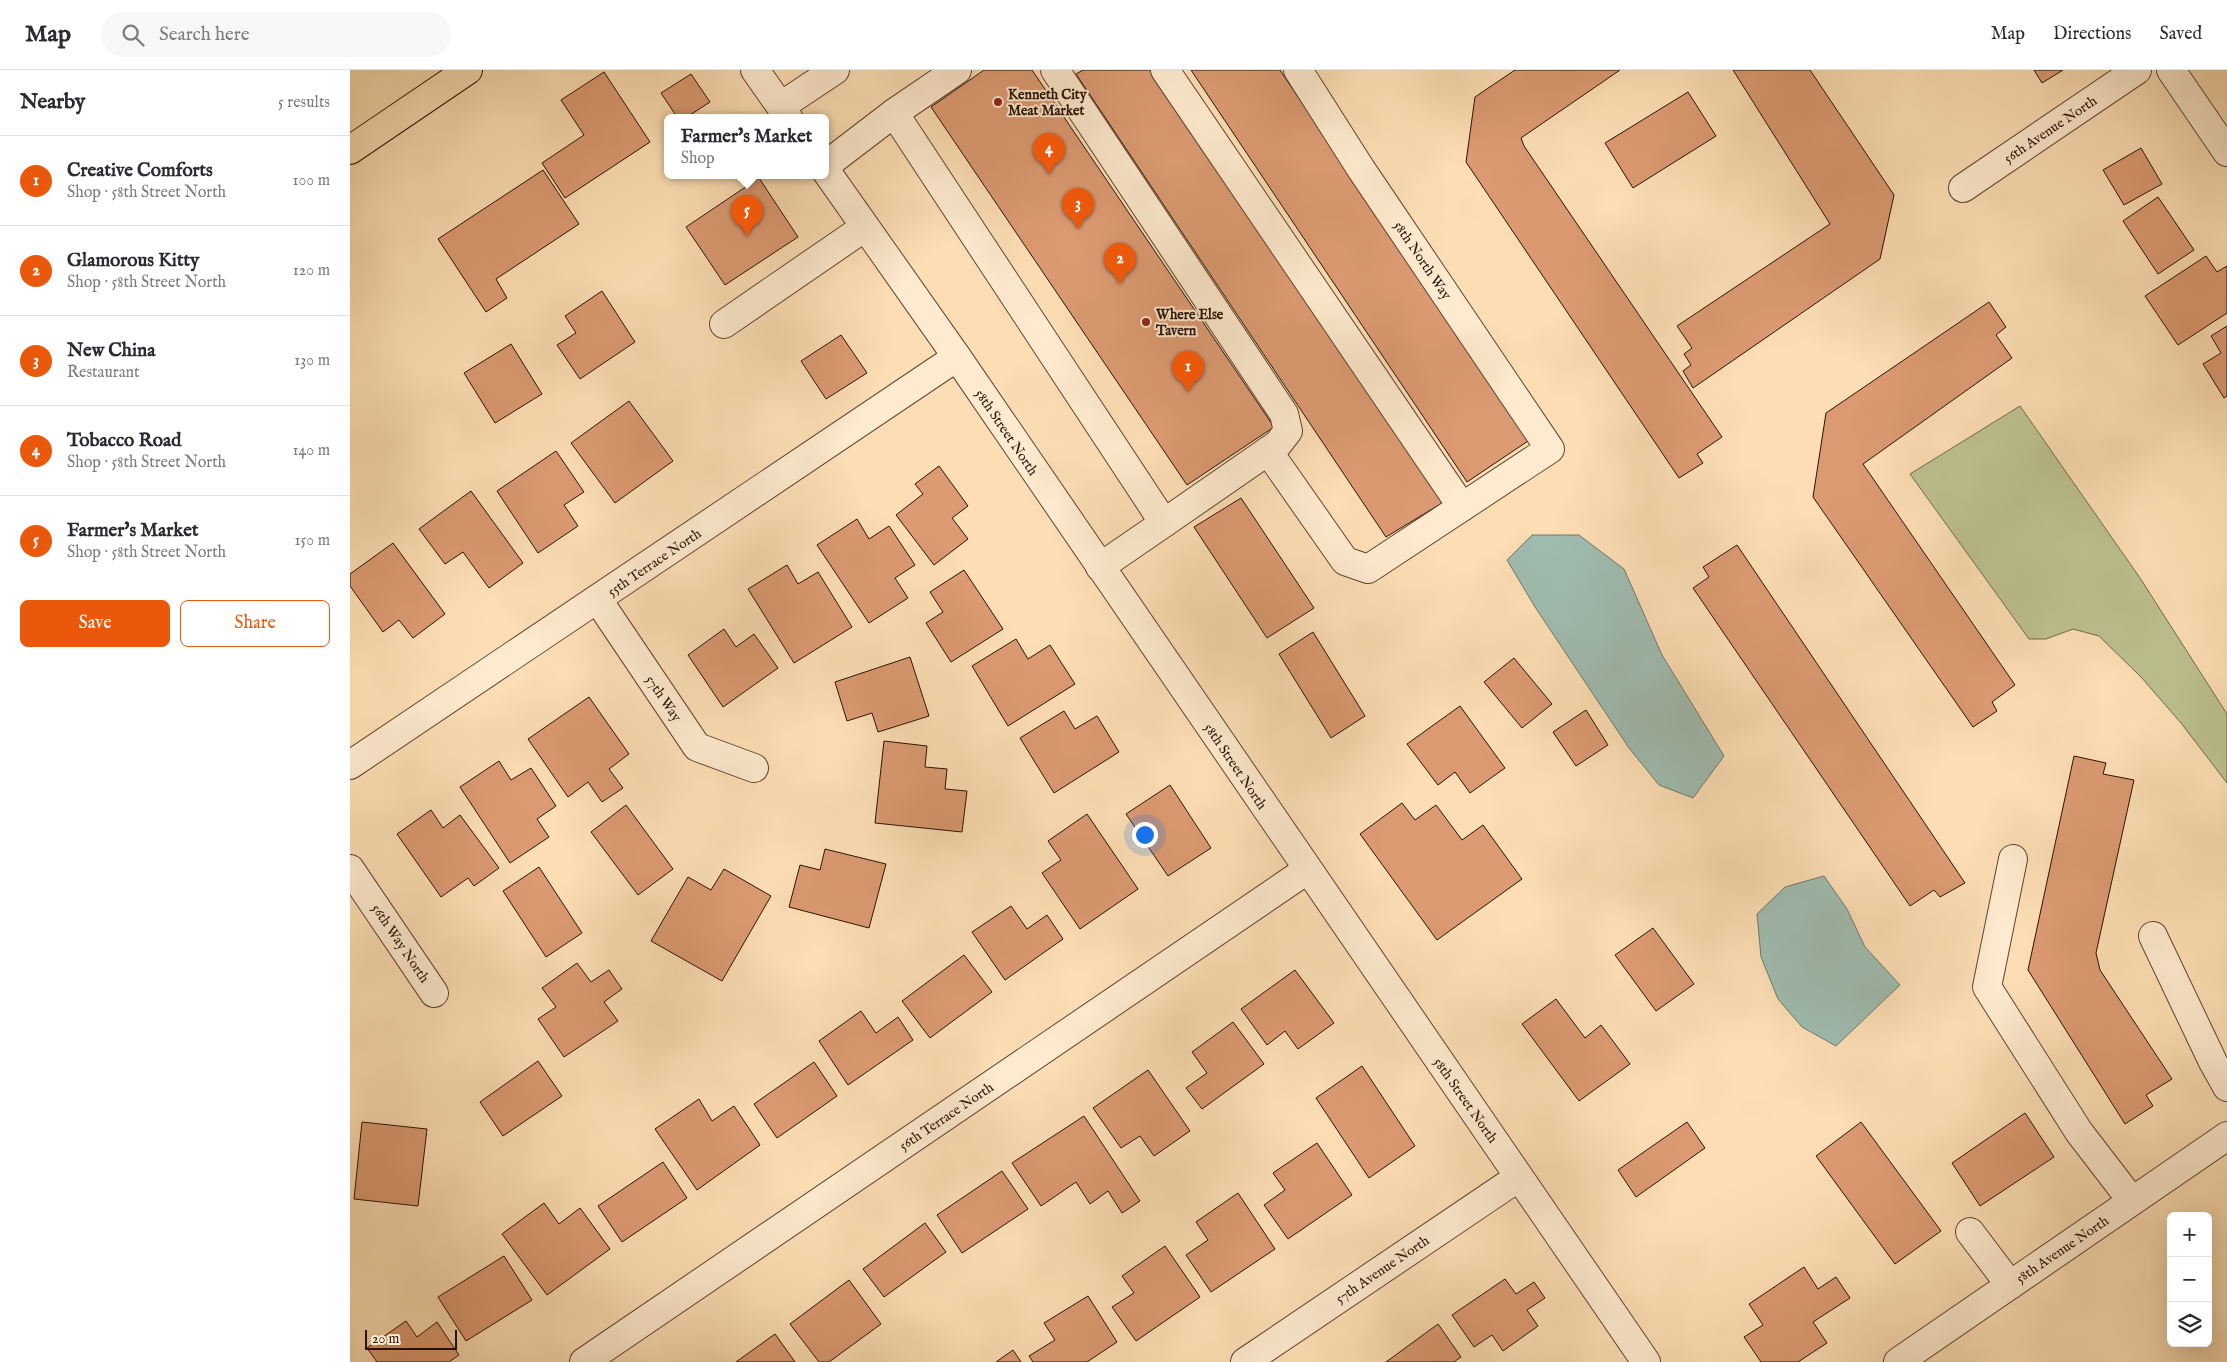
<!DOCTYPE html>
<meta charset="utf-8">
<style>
body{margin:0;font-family:"IM FELL English",serif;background:#f7f7f7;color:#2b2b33}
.controls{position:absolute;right:15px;bottom:15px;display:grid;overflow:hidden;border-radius:8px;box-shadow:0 5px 20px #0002}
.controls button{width:45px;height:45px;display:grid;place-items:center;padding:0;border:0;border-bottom:1px solid #e1e1e2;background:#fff;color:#2b2b33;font:25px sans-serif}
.scale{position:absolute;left:15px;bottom:12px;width:92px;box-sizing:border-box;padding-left:5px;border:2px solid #291206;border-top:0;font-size:14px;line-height:18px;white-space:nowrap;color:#291206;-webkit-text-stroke:4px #feeace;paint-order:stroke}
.you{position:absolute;left:794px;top:764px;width:18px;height:18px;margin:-12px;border:4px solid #fff;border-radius:50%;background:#1a73e8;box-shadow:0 0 0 8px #1a73e833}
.badge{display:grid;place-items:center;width:32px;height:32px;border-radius:50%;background:#ea580c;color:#fff;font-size:16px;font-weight:700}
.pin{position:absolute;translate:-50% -41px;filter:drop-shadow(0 1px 2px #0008)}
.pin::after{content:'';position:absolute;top:26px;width:18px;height:15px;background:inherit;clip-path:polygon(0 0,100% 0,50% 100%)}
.popup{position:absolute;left:314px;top:44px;width:165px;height:65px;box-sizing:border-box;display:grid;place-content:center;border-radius:8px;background:#fff;filter:drop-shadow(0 1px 4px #0005);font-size:16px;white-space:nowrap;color:#7c7c81}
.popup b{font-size:19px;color:#2b2b33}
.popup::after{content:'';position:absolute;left:50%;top:100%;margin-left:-10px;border:10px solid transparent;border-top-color:#fff}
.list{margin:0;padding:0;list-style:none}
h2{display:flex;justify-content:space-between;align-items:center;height:65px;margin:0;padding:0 20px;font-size:21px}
h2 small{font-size:16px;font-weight:400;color:#7c7c81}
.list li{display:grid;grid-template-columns:32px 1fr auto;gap:15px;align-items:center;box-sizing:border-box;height:90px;padding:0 20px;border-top:1px solid #e1e1e2}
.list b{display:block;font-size:19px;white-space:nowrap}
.list p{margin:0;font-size:16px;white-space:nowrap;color:#7c7c81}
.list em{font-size:16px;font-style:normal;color:#7c7c81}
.actions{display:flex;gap:10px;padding:15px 20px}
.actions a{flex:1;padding:11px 0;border:1px solid #ea580c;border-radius:8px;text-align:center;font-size:18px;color:#ea580c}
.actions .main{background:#ea580c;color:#fff}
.icon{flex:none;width:28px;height:28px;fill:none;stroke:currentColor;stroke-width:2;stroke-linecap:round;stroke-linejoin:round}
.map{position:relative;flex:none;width:1877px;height:1292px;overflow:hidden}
header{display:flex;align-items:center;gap:30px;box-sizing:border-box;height:70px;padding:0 25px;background:#fff;border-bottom:1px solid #e1e1e2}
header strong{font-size:24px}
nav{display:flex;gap:28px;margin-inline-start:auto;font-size:18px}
.search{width:350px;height:45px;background:#f7f7f7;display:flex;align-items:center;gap:12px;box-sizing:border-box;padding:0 18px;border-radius:28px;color:#7c7c81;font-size:19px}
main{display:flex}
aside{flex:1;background:#fff}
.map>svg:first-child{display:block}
</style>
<header>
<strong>Map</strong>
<div class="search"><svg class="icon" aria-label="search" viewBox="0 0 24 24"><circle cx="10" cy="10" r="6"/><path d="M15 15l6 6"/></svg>Search here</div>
<nav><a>Map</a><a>Directions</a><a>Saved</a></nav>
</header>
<main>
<aside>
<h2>Nearby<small>5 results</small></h2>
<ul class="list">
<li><span class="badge">1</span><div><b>Creative Comforts</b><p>Shop · 58th Street North</p></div><em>100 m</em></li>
<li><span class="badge">2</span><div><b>Glamorous Kitty</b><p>Shop · 58th Street North</p></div><em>120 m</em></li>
<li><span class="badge">3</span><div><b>New China</b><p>Restaurant</p></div><em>130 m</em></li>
<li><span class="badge">4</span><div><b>Tobacco Road</b><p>Shop · 58th Street North</p></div><em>140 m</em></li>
<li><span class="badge">5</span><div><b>Farmer's Market</b><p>Shop · 58th Street North</p></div><em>150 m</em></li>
</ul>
<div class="actions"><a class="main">Save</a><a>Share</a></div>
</aside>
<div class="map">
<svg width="1877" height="1292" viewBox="0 0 1877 1292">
<rect width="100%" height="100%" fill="#fddeb4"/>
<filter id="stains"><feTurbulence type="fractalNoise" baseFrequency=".004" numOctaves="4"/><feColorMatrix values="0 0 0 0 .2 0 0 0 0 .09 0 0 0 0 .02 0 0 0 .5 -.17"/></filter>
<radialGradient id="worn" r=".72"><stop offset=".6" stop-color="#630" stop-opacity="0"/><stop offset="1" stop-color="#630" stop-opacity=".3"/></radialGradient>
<polygon fill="#bdc28f" stroke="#736a4a" points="1670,336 1790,508 1877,644 1877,713 1831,653 1791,607 1749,566 1723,559 1696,569 1679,569 1560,404"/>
<g fill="#9fbcb0" stroke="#70786c">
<polygon points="1182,465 1229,465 1274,499 1312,585 1374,686 1343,728 1309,715 1279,678 1185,537 1157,490"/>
<polygon points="1474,806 1497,839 1515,877 1550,915 1486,976 1452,957 1428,929 1411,887 1407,844 1435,817"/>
</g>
<g fill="#dc9a72" stroke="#291206">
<polygon points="634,0 682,0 924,357 837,415 581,37"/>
<polygon points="733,0 802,0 1092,433 1036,467 726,4"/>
<polygon points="841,0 930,0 1178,371 1117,412"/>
<polygon points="1165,0 1270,0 1171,68 1174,76 1372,367 1347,384 1353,393 1329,408 1116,92 1125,27"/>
<polygon points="1383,0 1460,0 1544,125 1530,189 1343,318 1333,301 1341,295 1334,284 1342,278 1327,256 1480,154"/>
<polygon points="1684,0 1713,0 1692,13"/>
<polygon points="254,2 300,72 215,128 192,93 234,65 211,30"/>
<polygon points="341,4 360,32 337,47 327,47 311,23"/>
<polygon points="1338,22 1366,66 1283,118 1255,73"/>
<polygon points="1791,78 1812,114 1774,135 1753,100"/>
<polygon points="193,100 229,154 146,209 157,228 136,242 88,169"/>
<polygon points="409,108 448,167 375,215 336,157"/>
<polygon points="1808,127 1844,180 1808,204 1773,151"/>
<polygon points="1856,186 1867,202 1877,196 1877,243 1828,275 1795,226"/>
<polygon points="252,221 285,272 230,309 207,275 226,263 215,246"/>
<polygon points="1639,232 1656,257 1646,265 1662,288 1513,394 1665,615 1642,632 1647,641 1623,657 1463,427 1476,343"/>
<polygon points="1877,256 1877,326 1874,328 1853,294 1871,283 1861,266"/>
<polygon points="491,265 517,303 476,329 451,291"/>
<polygon points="161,274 192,324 145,353 114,303"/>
<polygon points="279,331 323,391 265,433 221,373"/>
<polygon points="206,381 234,422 214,435 228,456 188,483 147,421"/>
<polygon points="589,396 618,436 602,448 618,469 584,495 546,445 573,424 565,414"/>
<polygon points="121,421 173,493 139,518 113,482 95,494 69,459"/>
<polygon points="891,428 964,538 917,568 844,457"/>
<polygon points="507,449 519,469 539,456 565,495 545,508 558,528 519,553 467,475"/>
<polygon points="43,473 95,544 63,568 49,550 33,562 0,516 0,504"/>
<polygon points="1387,475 1615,813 1590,827 1584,820 1560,836 1343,518 1359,507 1353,497"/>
<polygon points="437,495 448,514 468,502 502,557 444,593 398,519"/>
<polygon points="614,500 653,559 601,592 576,553 593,542 580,522"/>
<polygon points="374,559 386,577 404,564 428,598 373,637 338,585"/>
<polygon points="963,562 1015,646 981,668 929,584"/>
<polygon points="666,569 678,589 700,575 725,614 658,656 622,596"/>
<polygon points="560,587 579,646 528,662 522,643 497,651 485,612"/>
<polygon points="1164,588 1202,634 1172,658 1134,612"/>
<polygon points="239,627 279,684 259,699 273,718 252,732 238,712 218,727 178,669"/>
<polygon points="1110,636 1155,698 1120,723 1105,702 1088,715 1057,674"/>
<polygon points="1236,640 1258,675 1226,696 1203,662"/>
<polygon points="714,641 725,659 747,646 769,682 704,723 670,668"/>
<polygon points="534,671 577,676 575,697 597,699 595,719 617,721 612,762 525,753"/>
<polygon points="1724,686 1756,693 1753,704 1784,710 1746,883 1750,900 1822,1009 1796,1025 1803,1036 1775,1054 1678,900"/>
<polygon points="149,691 161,710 181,698 206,736 187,749 199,767 160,793 110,717"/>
<polygon points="820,715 861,778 818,806 776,744"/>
<polygon points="1052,733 1065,750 1086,735 1112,770 1133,755 1172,809 1087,870 1010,764"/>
<polygon points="276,735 323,799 288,825 241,762"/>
<polygon points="81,740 93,758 110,745 149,798 124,816 118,808 91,827 47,764"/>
<polygon points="737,744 788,819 730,859 692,803 711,790 698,771"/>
<polygon points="475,779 536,794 519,858 439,837 450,795 470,800"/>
<polygon points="189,797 232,863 196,887 153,821"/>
<polygon points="374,799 421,826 372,911 301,871 338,807 361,820"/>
<polygon points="661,836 677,859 697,845 713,869 655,910 622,862"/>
<polygon points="1303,858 1344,914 1306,941 1265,885"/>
<polygon points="614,885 642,922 580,968 552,931"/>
<polygon points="227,893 241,912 259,900 272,919 254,932 268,951 214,987 188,949 206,937 192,918"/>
<polygon points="945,900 984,953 948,979 935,961 917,975 891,939"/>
<polygon points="1206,929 1235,968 1251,955 1280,994 1229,1031 1172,954"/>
<polygon points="511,941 526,963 548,947 563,970 498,1015 469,971"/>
<polygon points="883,952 914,994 852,1039 836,1018 857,1003 842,982"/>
<polygon points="188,991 212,1026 153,1066 130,1032"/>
<polygon points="464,992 487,1026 427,1068 404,1034"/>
<polygon points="1012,996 1065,1076 1019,1108 966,1028"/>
<polygon points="798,1000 840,1061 804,1086 790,1066 771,1078 743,1038"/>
<polygon points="349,1029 362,1051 384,1036 410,1075 347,1120 305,1059"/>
<polygon points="1675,1043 1704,1087 1630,1136 1602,1093"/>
<polygon points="734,1046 790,1131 772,1143 758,1121 740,1134 726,1112 691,1136 662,1093"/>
<polygon points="12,1052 77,1059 68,1136 4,1129"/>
<polygon points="1337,1052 1355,1078 1286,1127 1268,1100"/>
<polygon points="1511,1052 1591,1161 1545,1194 1466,1086"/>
<polygon points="967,1073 1002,1125 938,1169 914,1135 935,1120 923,1103"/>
<polygon points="313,1092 337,1128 272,1172 248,1136"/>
<polygon points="652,1101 678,1139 612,1183 587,1145"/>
<polygon points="888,1123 925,1179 861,1222 836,1185 858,1170 846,1152"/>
<polygon points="194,1133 209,1154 230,1138 260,1179 197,1225 152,1164"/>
<polygon points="575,1153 596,1182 534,1227 513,1199"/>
<polygon points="815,1176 850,1227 786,1271 762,1237 784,1223 772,1206"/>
<polygon points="154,1186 182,1230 116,1271 88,1227"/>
<polygon points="1454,1197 1468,1219 1486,1207 1500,1228 1463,1252 1477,1273 1448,1292 1411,1292 1394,1267 1413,1255 1399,1234"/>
<polygon points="1155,1209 1166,1224 1184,1212 1195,1228 1177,1240 1188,1256 1153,1281 1142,1265 1124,1277 1102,1245"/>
<polygon points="499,1210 531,1254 479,1292 469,1292 440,1254"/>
<polygon points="738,1226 767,1272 737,1292 683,1292 679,1286 705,1270 694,1253"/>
<polygon points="56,1251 67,1267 87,1252 109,1285 99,1292 27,1292 17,1278"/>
<polygon points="1088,1254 1111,1287 1104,1292 1036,1292"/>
<polygon points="425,1264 445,1292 386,1292"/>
<polygon points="663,1280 671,1292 646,1292"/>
</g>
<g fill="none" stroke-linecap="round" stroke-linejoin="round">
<defs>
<g id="minor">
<polyline points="405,0 438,47"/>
<polyline points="705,0 934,344 938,361 928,374 814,453"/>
<polyline points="815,0 1112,437"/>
<polyline points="1821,0 1877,82"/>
<polyline points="431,36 485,0"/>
<polyline points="544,43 607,0"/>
<polyline points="476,95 544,43 814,453 750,497"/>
<polyline points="476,101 607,287 1296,1292"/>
<polyline points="1613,118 1787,0"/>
<polyline points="374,254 515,157"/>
<polyline points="918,381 995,491 1018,499 1200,379 1011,99 948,0"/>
<polyline points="248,530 347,677 404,698"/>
<polyline points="0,695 607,287"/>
<polyline points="1663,789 1637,917 1729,1062 1782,1131"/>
<polyline points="0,799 84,923"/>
<polyline points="1803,866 1863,992 1877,1017"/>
<polyline points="1620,1162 1660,1215"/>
<polyline points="234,1292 957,800"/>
<polyline points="895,1292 1169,1107"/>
<polyline points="1548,1292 1877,1066"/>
</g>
<polyline id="major" points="0,80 118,0"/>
</defs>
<use href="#minor" stroke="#5e4532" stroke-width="30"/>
<use href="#major" stroke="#291206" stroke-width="30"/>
<use href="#minor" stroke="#feeace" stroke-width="28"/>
<use href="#major" stroke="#fddeb4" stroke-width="28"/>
</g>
<g fill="#8f2418" stroke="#feeace" stroke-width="2">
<circle cx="648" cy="32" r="5"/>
<circle cx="796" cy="252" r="5"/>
</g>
<g text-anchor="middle" stroke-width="4" stroke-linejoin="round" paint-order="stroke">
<g font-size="14" font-weight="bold" fill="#291206" stroke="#feeace" text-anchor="start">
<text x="658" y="29">Kenneth City<tspan x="658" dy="16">Meat Market</tspan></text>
<text x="806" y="249">Where Else<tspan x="806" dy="16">Tavern</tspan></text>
</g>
<g font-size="14" fill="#291206" stroke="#feeace">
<text transform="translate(1700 59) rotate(-34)" y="5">56th Avenue North</text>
<text transform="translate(1073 190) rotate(56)" y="5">58th North Way</text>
<text transform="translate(657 362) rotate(56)" y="5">58th Street North</text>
<text transform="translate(304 492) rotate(-34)" y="5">55th Terrace North</text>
<text transform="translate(314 628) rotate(56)" y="5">57th Way</text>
<text transform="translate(886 696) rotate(56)" y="5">58th Street North</text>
<text transform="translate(51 873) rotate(56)" y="5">56th Way North</text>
<text transform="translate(1116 1030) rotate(55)" y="5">58th Street North</text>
<text transform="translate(596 1046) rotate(-34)" y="5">56th Terrace North</text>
<text transform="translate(1712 1179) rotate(-34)" y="5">58th Avenue North</text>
<text transform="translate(1032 1199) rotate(-34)" y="5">57th Avenue North</text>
</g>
</g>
<rect width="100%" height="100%" filter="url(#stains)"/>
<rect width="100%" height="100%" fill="url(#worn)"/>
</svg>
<div class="controls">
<button>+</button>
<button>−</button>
<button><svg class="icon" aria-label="layers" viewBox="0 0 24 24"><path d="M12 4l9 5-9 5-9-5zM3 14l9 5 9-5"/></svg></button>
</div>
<div class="scale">20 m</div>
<div class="you"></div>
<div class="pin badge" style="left:838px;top:322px">1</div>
<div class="pin badge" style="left:770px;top:214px">2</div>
<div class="pin badge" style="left:728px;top:159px">3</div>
<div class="pin badge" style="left:699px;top:104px">4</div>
<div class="pin badge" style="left:397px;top:166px">5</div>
<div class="popup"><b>Farmer's Market</b>Shop</div>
</div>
</main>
